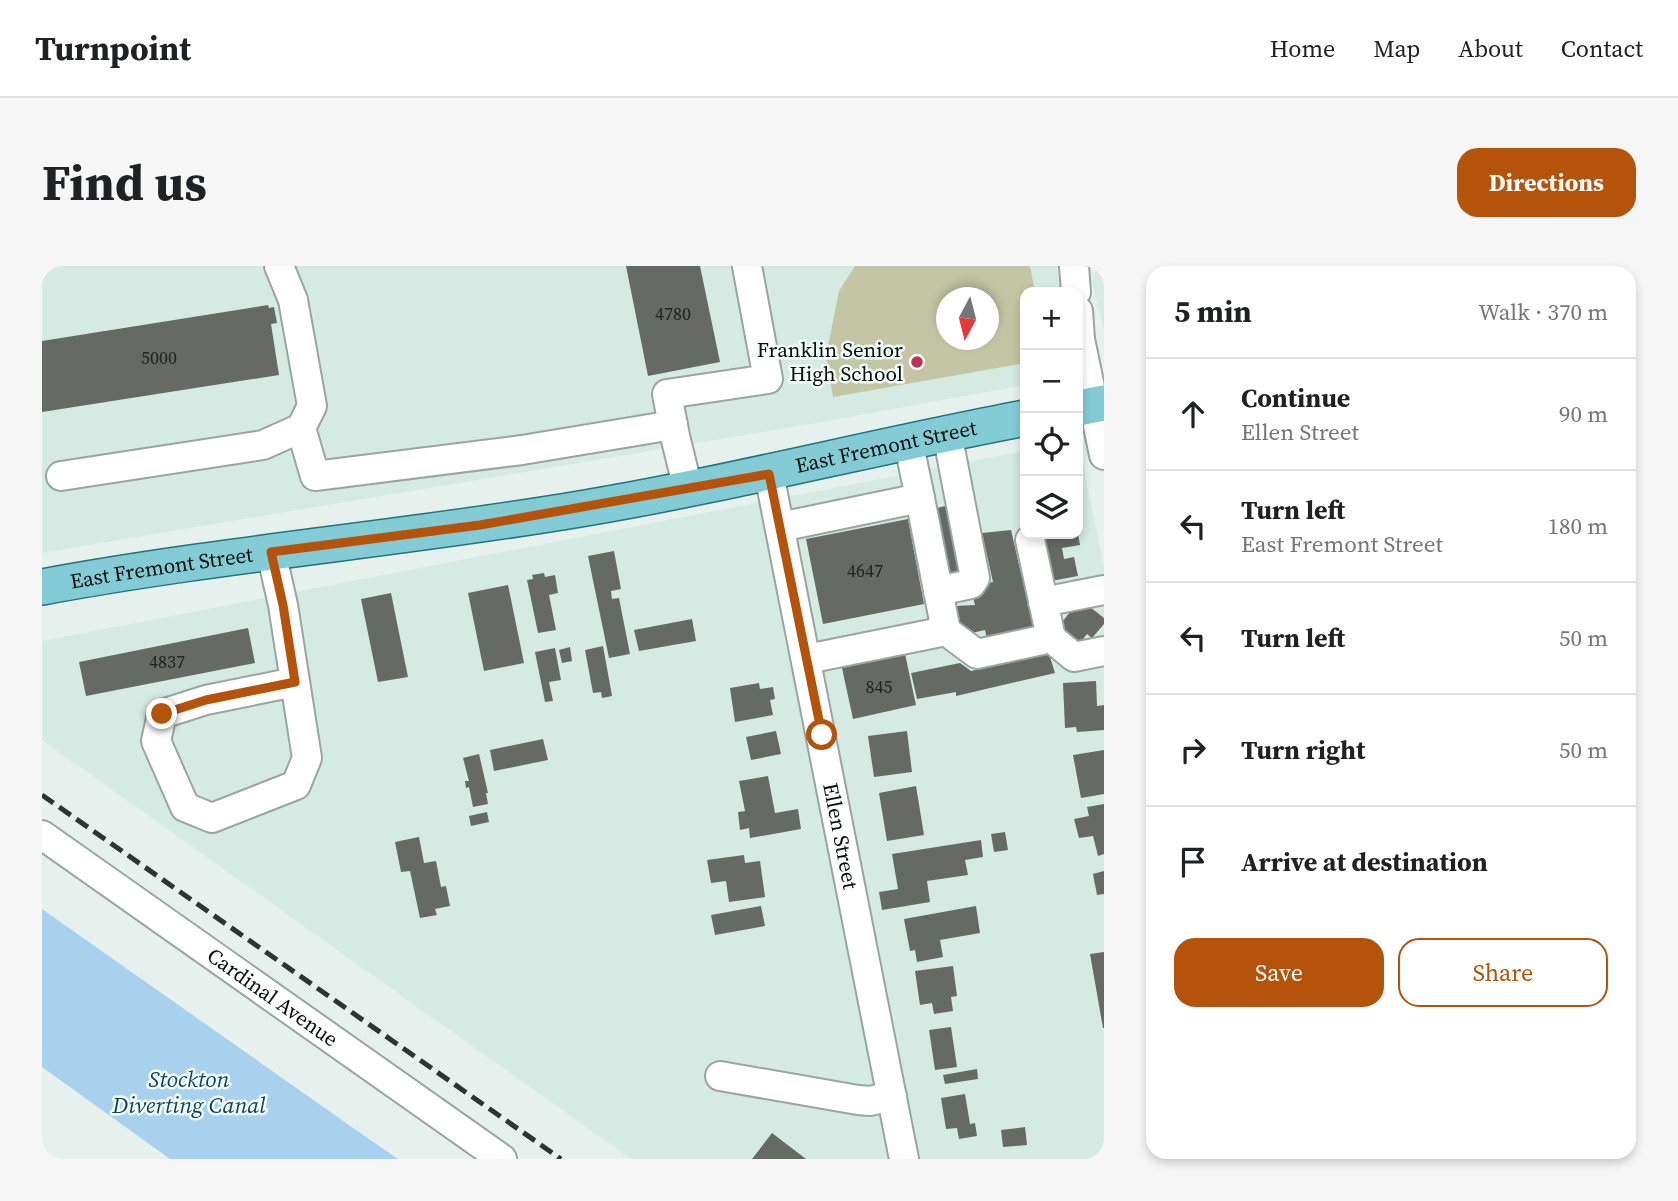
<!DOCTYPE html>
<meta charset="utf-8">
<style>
body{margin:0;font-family:"Source Serif 4",serif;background:#f6f6f6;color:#202124}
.controls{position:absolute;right:21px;top:21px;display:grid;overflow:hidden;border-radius:14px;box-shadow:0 4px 10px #0003}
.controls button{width:63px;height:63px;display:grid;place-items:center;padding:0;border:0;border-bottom:2px solid #e0e0e0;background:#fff;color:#202124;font:35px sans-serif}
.compass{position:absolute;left:894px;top:21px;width:63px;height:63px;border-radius:50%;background:#fff;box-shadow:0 4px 10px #0003;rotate:187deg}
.stop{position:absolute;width:21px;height:21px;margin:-16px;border:5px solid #b45309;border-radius:50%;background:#fff}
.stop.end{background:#b45309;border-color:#fff;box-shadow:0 2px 7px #0008}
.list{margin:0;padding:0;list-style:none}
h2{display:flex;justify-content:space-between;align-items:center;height:91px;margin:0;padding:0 28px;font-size:30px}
h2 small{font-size:23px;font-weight:400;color:#757577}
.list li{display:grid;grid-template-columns:46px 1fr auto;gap:21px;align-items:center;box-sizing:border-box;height:112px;padding:0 28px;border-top:2px solid #e0e0e0}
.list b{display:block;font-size:26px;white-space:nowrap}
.list p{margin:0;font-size:23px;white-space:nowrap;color:#757577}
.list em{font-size:23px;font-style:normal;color:#757577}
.actions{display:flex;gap:14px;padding:21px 28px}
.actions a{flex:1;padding:16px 0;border:2px solid #b45309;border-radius:21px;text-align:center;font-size:24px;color:#b45309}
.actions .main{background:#b45309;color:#fff}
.icon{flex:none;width:38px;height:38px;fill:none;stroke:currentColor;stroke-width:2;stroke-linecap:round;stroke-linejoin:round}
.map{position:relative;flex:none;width:1062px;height:893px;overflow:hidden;border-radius:21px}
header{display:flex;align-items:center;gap:42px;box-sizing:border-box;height:98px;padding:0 35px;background:#fff;border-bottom:2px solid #e0e0e0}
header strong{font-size:33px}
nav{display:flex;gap:38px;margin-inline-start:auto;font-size:24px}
.intro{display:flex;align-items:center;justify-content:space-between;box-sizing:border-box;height:168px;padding:0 42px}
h1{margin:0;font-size:49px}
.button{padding:18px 32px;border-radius:21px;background:#b45309;color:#fff;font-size:24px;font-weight:700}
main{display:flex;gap:42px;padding:0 42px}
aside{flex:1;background:#fff;border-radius:21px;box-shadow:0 4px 10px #0003}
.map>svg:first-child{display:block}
</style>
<header>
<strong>Turnpoint</strong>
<nav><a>Home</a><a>Map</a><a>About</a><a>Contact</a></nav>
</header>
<div class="intro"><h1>Find us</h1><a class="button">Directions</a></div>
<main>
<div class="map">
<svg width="1062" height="893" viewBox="0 0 1062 893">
<rect width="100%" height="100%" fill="#e6f1ed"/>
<g fill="#d5eae3" fill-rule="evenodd">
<path d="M0,0H1016L1017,26H983V119L780,156L0,287ZM904,32H946V74H904Z"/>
<polygon points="1055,0 1062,0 1062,64 1050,16"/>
<polygon points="1036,175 1062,301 1062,893 589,893 0,474 0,375 983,185 983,268 1036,268"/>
</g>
<path fill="#c3c5a4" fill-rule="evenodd" d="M813,0H988L993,26H983V97L791,131L784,90L797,25ZM904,32H946V74H904Z"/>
<polygon fill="#a8d1ee" points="0,643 324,871 356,893 128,893 0,801"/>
<g fill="#656b64">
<polygon points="584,0 658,0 678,96 606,110"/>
<polygon points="226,39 227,42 232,41 235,57 229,58 237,109 0,146 0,75"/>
<polygon points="907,239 921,305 904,308 887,244"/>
<polygon points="866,253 882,338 781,358 764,273"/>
<polygon points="969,264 980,312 983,311 992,362 945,373 943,364 921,369 913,340 933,339 928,320 951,316 940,267"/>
<polygon points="1002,268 1036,268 1038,279 1020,282 1022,293 1032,291 1036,310 1009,315 999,286 1005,285"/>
<polygon points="572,285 579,323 569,325 570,333 577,332 588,388 567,392 546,290"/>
<polygon points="502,307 503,311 513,309 516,327 507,329 514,364 496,367 485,314 491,313 490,309"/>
<polygon points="466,319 482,397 442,405 426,327"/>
<polygon points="349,327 366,411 336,416 319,333"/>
<polygon points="1038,333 1062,352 1062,358 1050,372 1045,368 1035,381 1014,364"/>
<polygon points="650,353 654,375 597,385 592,364"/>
<polygon points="206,362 213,397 44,430 37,396"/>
<polygon points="561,380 570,430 560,432 559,426 551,427 543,384"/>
<polygon points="528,381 530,395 520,397 517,384"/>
<polygon points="513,382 519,414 507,416 511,435 503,436 493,386"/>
<polygon points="863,388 874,439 811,453 800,402"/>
<polygon points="1007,388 1013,407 914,430 914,426 875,433 869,407 918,397 929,405"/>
<polygon points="1054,415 1055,440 1062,439 1062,464 1035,466 1034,461 1023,462 1021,417"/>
<polygon points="717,417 718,423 731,421 733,433 728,434 731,449 693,456 688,422"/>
<polygon points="734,465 739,488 709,494 704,471"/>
<polygon points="865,465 870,506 832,511 826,470"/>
<polygon points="501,473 506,494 452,505 448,484"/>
<polygon points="1062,484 1062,528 1039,532 1031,489"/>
<polygon points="437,488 446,527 444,527 446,538 431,541 427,521 424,522 423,515 427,515 421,492"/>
<polygon points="726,510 733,547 756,543 759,563 708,572 707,562 698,564 696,546 703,545 697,515"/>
<polygon points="874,520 882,569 845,575 837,527"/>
<polygon points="1062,538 1062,588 1056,590 1051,570 1037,572 1032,553 1047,550 1045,541"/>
<polygon points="445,546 447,556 429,560 427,550"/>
<polygon points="963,566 966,584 952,586 949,568"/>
<polygon points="377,571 382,597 394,595 399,621 404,620 408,640 393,643 395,649 378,652 368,605 359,606 353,576"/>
<polygon points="939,574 941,591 923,594 926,609 885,615 888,636 840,644 837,626 856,623 850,588"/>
<polygon points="702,589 703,597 718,595 723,631 687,636 684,615 669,617 665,594"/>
<polygon points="1062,605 1062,628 1055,629 1051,608"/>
<polygon points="719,640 723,660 673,669 669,649"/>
<polygon points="934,640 938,667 898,674 901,691 875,696 873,684 868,685 862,653"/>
<polygon points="1062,686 1062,762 1061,762 1048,688"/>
<polygon points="911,700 915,730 909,731 911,745 892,748 890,737 878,739 873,705"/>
<polygon points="909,761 915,801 893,804 887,764"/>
<polygon points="935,803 936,813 903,818 901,809"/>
<polygon points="923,828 928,858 933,857 935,870 917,873 915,862 904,863 899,832"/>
<polygon points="983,861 985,879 961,881 959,864"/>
<polygon points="730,867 764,893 710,893"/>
</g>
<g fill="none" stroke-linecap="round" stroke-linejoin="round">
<defs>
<g id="minor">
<polyline points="1032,0 1034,26"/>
<polyline points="1036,45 1038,73 1062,189"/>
<polyline points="259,162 273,210 480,184 631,159"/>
<path id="s1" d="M727,208L862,893"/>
<polyline points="19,210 221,179 259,162 270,140 251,34 237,0"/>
<polyline points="646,223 633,170 625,128 726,113 705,0"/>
<polyline points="878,232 904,365 935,388 1009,372 1032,391 1062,385"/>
<polyline points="738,261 878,232 866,174"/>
<polyline points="988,274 1009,372"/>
<polyline points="229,286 241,339 265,492 254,519 170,552 143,541 114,475 120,448 164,434 253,416"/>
<polyline points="896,325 929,318 933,312 905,167"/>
<polyline points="1001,336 1062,324"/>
<polyline points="765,393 904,365"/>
<path id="s2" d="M0,569L460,893"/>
<polyline points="678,810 816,834 828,835 850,830"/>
</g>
<g id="major">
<polyline points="1036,142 1062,137"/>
<path id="s3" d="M0,321C178,288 359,273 538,243C688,218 834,180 983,152"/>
</g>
</defs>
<use href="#minor" stroke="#9aa5a1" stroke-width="32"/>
<use href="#major" stroke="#22737c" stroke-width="38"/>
<use href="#minor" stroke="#fff" stroke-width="28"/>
<use href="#major" stroke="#83ccd5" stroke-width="35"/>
<polyline stroke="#2e3432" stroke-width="5" stroke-dasharray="14 7" stroke-linecap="butt" points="0,529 519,893"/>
</g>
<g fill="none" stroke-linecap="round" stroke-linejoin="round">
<polyline stroke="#b45309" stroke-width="9" points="120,448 164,434 253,416 241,339 229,286 438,259 727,208 780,469"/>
</g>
<circle fill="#c13155" stroke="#f3fffb" stroke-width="2.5" cx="875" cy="96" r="7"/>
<g text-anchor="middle" stroke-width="5" stroke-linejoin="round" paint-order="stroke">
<g font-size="18" fill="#202422">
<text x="631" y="54">4780</text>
<text x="117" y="98">5000</text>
<text x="823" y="311">4647</text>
<text x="125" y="402">4837</text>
<text x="837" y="427">845</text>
</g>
<g font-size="21" fill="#090d0c" stroke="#f3fffb" text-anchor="end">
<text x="861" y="91">Franklin Senior<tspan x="861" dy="24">High School</tspan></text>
</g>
<g font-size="21" fill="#090d0c" stroke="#f3fffb">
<text dy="7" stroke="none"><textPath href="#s3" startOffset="856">East Fremont Street</textPath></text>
<text dy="7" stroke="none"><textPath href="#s3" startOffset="121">East Fremont Street</textPath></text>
<text dy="7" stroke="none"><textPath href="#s1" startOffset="369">Ellen Street</textPath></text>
<text dy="7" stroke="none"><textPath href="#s2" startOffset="282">Cardinal Avenue</textPath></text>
</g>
<g font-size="23" font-style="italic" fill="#11425f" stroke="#f3fffb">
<text x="147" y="821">Stockton<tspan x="147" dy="26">Diverting Canal</tspan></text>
</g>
</g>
</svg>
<div class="controls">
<button>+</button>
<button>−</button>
<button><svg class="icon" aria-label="locate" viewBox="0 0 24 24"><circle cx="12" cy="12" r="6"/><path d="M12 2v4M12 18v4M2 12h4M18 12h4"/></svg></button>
<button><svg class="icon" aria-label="layers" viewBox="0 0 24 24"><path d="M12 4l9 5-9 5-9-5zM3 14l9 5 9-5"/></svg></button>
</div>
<svg class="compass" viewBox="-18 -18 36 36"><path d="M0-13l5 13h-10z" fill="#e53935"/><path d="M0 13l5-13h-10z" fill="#757577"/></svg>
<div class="stop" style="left:780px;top:469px"></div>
<div class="stop end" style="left:120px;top:448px"></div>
</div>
<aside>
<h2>5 min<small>Walk · 370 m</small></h2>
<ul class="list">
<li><svg class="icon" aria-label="ahead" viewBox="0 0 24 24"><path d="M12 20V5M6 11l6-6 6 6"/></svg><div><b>Continue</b><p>Ellen Street</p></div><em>90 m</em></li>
<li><svg class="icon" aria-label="left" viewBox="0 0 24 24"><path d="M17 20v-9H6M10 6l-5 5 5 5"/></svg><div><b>Turn left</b><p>East Fremont Street</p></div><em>180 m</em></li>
<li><svg class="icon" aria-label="left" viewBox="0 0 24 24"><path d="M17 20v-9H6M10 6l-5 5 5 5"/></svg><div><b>Turn left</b></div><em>50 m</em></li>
<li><svg class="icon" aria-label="right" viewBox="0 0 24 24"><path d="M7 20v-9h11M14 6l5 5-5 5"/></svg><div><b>Turn right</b></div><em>50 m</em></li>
<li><svg class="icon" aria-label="arrive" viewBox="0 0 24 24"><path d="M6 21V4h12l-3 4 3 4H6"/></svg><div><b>Arrive at destination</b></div></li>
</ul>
<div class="actions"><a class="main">Save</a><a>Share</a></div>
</aside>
</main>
